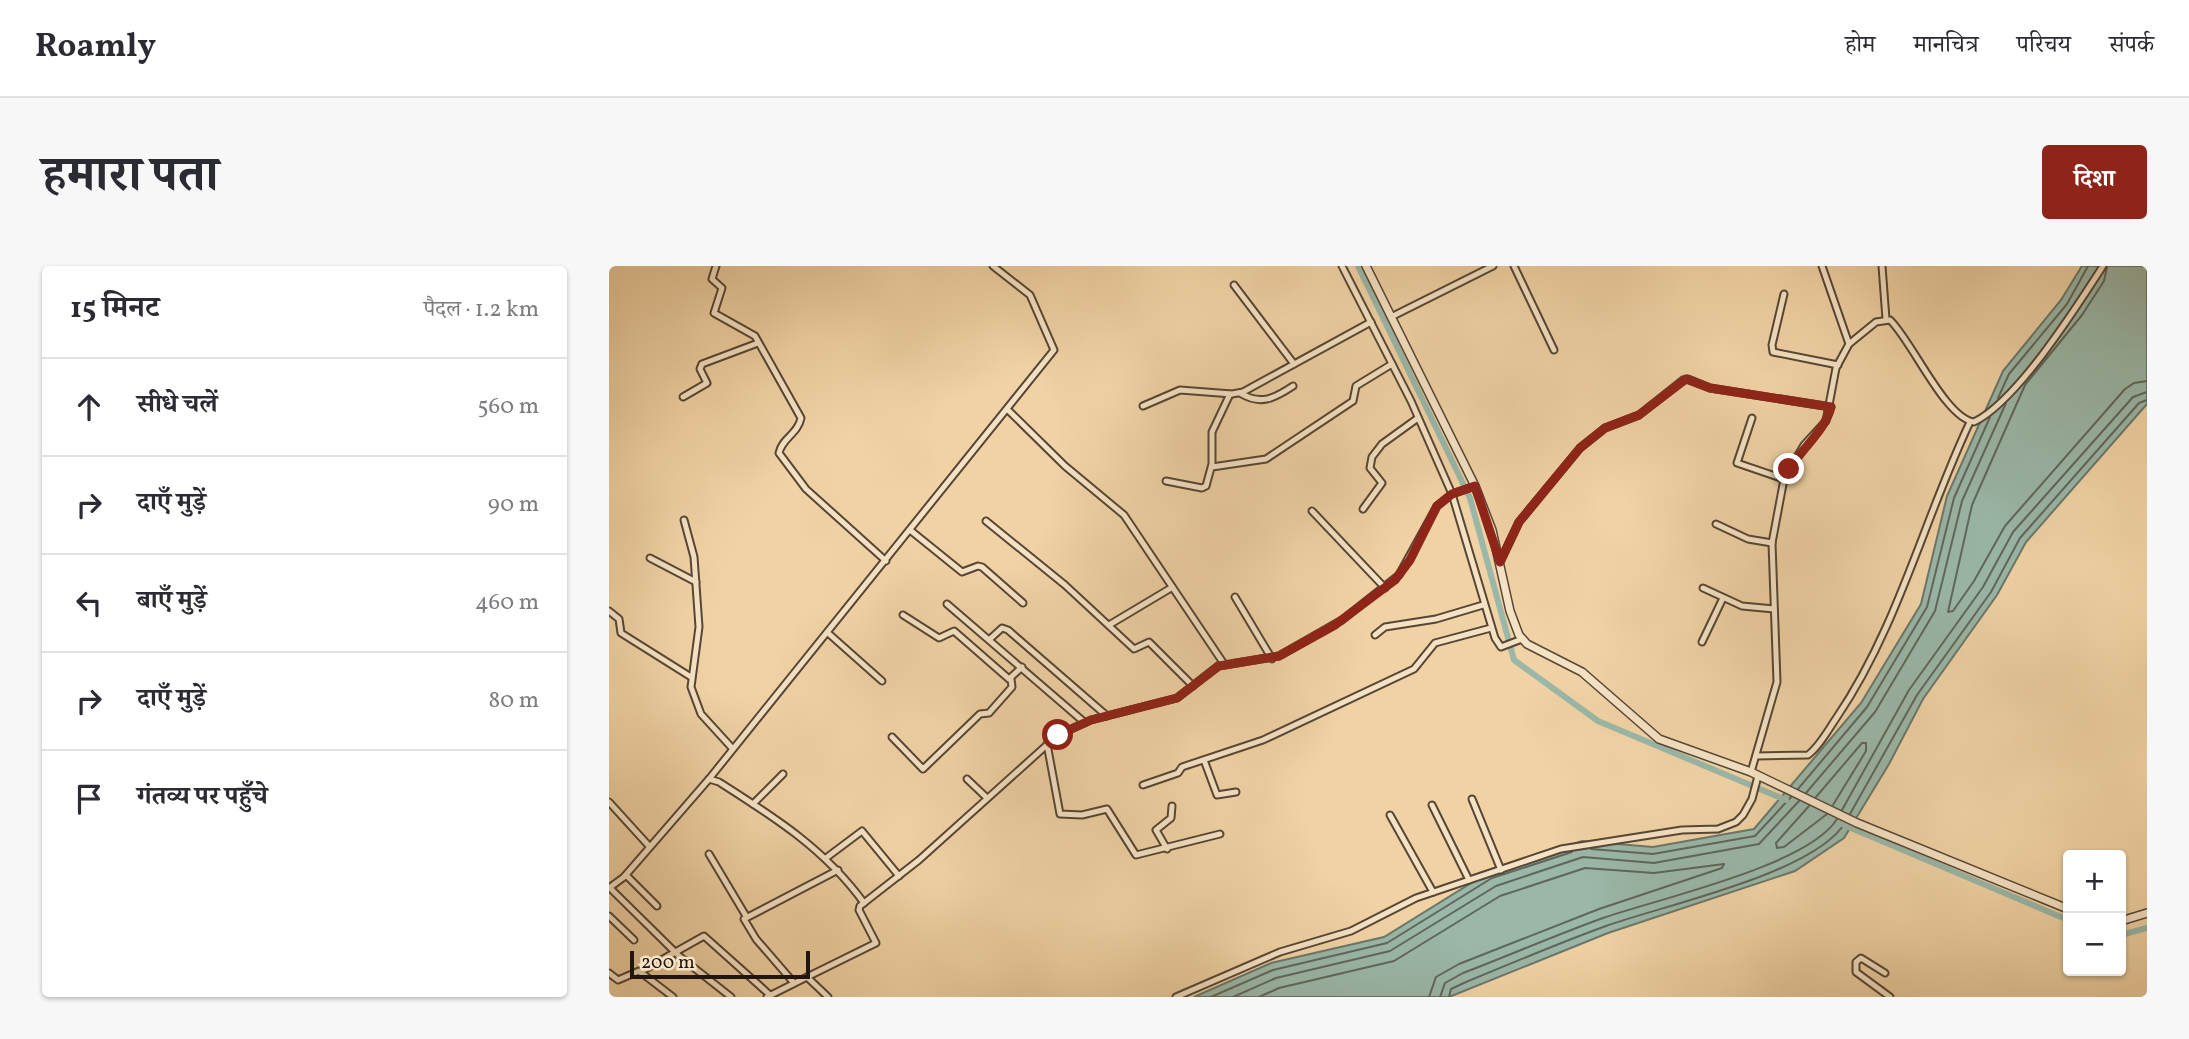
<!DOCTYPE html>
<html lang="hi">
<meta charset="utf-8">
<style>
body{margin:0;font-family:Vollkorn,"Noto Serif Devanagari",serif;background:#f7f7f7;color:#2b2b33}
.controls{position:absolute;right:21px;bottom:21px;display:grid;overflow:hidden;border-radius:7px;box-shadow:0 2px 5px #0004}
.controls button{width:63px;height:63px;display:grid;place-items:center;padding:0;border:0;border-bottom:2px solid #e1e1e2;background:#fff;color:#2b2b33;font:35px sans-serif}
.scale{position:absolute;left:21px;bottom:18px;width:180px;box-sizing:border-box;padding-left:7px;border:4px solid #221710;border-top:0;font-size:19px;line-height:24px;white-space:nowrap;color:#221710;-webkit-text-stroke:5px #f5e2c4;paint-order:stroke}
.stop{position:absolute;width:21px;height:21px;margin:-16px;border:5px solid #8f2418;border-radius:50%;background:#fff}
.stop.end{background:#8f2418;border-color:#fff;box-shadow:0 2px 7px #0008}
.list{margin:0;padding:0;list-style:none}
h2{display:flex;justify-content:space-between;align-items:center;height:91px;margin:0;padding:0 28px;font-size:30px}
h2 small{font-size:23px;font-weight:400;color:#7c7c81}
.list li{display:grid;grid-template-columns:46px 1fr auto;gap:21px;align-items:center;box-sizing:border-box;height:98px;padding:0 28px;border-top:2px solid #e1e1e2}
.list b{display:block;font-size:26px;white-space:nowrap}
.list em{font-size:23px;font-style:normal;color:#7c7c81}
.icon{flex:none;width:38px;height:38px;fill:none;stroke:currentColor;stroke-width:2;stroke-linecap:round;stroke-linejoin:round}
.map{position:relative;flex:none;width:1538px;height:731px;overflow:hidden;border-radius:7px}
header{display:flex;align-items:center;gap:42px;box-sizing:border-box;height:98px;padding:0 35px;background:#fff;border-bottom:2px solid #e1e1e2}
header strong{font-size:33px}
nav{display:flex;gap:38px;margin-inline-start:auto;font-size:24px}
.intro{display:flex;align-items:center;justify-content:space-between;box-sizing:border-box;height:168px;padding:0 42px}
h1{margin:0;font-size:49px}
.button{padding:18px 32px;border-radius:7px;background:#8f2418;color:#fff;font-size:24px;font-weight:700}
main{display:flex;gap:42px;padding:0 42px}
aside{flex:1;background:#fff;border-radius:7px;box-shadow:0 2px 5px #0004}
.map>svg:first-child{display:block}
</style>
<header>
<strong>Roamly</strong>
<nav><a>होम</a><a>मानचित्र</a><a>परिचय</a><a>संपर्क</a></nav>
</header>
<div class="intro"><h1>हमारा पता</h1><a class="button">दिशा</a></div>
<main>
<aside>
<h2>15 मिनट<small>पैदल · 1.2 km</small></h2>
<ul class="list">
<li><svg class="icon" aria-label="ahead" viewBox="0 0 24 24"><path d="M12 20V5M6 11l6-6 6 6"/></svg><div><b>सीधे चलें</b></div><em>560 m</em></li>
<li><svg class="icon" aria-label="right" viewBox="0 0 24 24"><path d="M7 20v-9h11M14 6l5 5-5 5"/></svg><div><b>दाएँ मुड़ें</b></div><em>90 m</em></li>
<li><svg class="icon" aria-label="left" viewBox="0 0 24 24"><path d="M17 20v-9H6M10 6l-5 5 5 5"/></svg><div><b>बाएँ मुड़ें</b></div><em>460 m</em></li>
<li><svg class="icon" aria-label="right" viewBox="0 0 24 24"><path d="M7 20v-9h11M14 6l5 5-5 5"/></svg><div><b>दाएँ मुड़ें</b></div><em>80 m</em></li>
<li><svg class="icon" aria-label="arrive" viewBox="0 0 24 24"><path d="M6 21V4h12l-3 4 3 4H6"/></svg><div><b>गंतव्य पर पहुँचे</b></div></li>
</ul>
</aside>
<div class="map">
<svg width="1538" height="731" viewBox="0 0 1538 731">
<rect width="100%" height="100%" fill="#f0d2a4"/>
<filter id="stains"><feTurbulence type="fractalNoise" baseFrequency=".00286" numOctaves="4"/><feColorMatrix values="0 0 0 0 .2 0 0 0 0 .09 0 0 0 0 .02 0 0 0 .5 -.17"/></filter>
<radialGradient id="worn" r=".72"><stop offset=".6" stop-color="#630" stop-opacity="0"/><stop offset="1" stop-color="#630" stop-opacity=".3"/></radialGradient>
<polygon fill="#9ab7a8" stroke="#6a776b" stroke-width="2" points="1473,0 1538,0 1538,138 1417,276 1388,329 1314,433 1280,498 1235,572 1186,605 999,667 840,731 585,731 662,697 775,671 880,606 973,575 1044,581 1145,563 1252,437 1312,338 1338,230 1394,105 1452,34"/>
<g fill="none" stroke-linecap="round" stroke-linejoin="round">
<g stroke="#5e675c" stroke-width="2">
<polyline points="1498,1 1495,15 1473,49 1416,119 1363,239 1339,346 1344,345 1365,315 1396,260 1516,123 1525,117 1538,115"/>
<polyline points="1389,132 1400,108 1458,38 1479,0"/>
<polyline points="1189,523 1258,441 1318,341 1345,232 1381,151"/>
<polyline points="1197,527 1266,446 1326,345 1353,235 1397,137"/>
<polyline points="1207,531 1253,477 1257,477 1257,485 1224,539"/>
<polyline points="1200,540 1167,577 1168,582 1175,581 1218,548"/>
<polyline points="1233,544 1300,424 1374,321 1404,266 1524,131 1538,126"/>
<polyline points="1241,548 1308,429 1382,326 1411,272 1530,137 1538,134"/>
<polyline points="982,583 1044,588 1146,570 1182,531"/>
<polyline points="602,731 664,704 778,677 883,612 963,586"/>
<polyline points="624,731 667,712 781,685 887,620 974,591 1045,597 1150,578 1190,535"/>
<polyline points="650,731 670,722 785,695 891,630 976,602 1045,607 1115,598 1113,602 990,643 850,698 827,711 820,731"/>
<path d="M831,731L836,717L854,707C901,689 947,669 994,652C1048,633 1199,600 1228,553"/>
<path d="M840,731L842,723L857,716C903,697 950,677 997,660C1055,639 1204,608 1236,557"/>
</g>
<g stroke="#9ab7a8" stroke-width="6">
<polyline points="749,0 861,232 905,394 989,455 1177,534"/>
<polyline points="1235,559 1459,654"/>
<polyline points="1512,669 1538,662"/>
</g>
<defs>
<g id="minor">
<path d="M107,0L103,13L113,22L105,47L146,70L192,152C189,168 173,172 170,187L197,223L277,295"/>
<polyline points="733,0 802,135 843,228 886,372 892,381 913,373"/>
<polyline points="905,0 945,84"/>
<polyline points="1213,0 1240,78"/>
<polyline points="1273,0 1277,53"/>
<polyline points="625,19 685,98"/>
<polyline points="1175,28 1163,79 1164,86 1229,99"/>
<polyline points="782,51 884,0"/>
<path d="M631,127C652,140 666,132 684,120"/>
<polyline points="74,131 98,117 91,103 93,98 149,77"/>
<polyline points="534,140 571,124 623,128 634,126 762,56"/>
<polyline points="398,143 456,200 515,249 615,398"/>
<polyline points="1143,152 1128,197 1175,213"/>
<polyline points="603,201 657,193 744,135 747,120 783,98"/>
<polyline points="557,215 593,222 597,220 603,198 603,166 621,128"/>
<polyline points="754,243 773,217 761,202 763,191 773,178 809,152"/>
<polyline points="703,245 776,322"/>
<polyline points="75,254 85,291 90,361 82,421 92,448 123,482"/>
<polyline points="377,255 456,319 525,383 540,376 584,420"/>
<polyline points="1107,258 1139,273 1163,277"/>
<polyline points="301,264 353,306 369,300 373,301 414,337"/>
<polyline points="41,292 87,316"/>
<polyline points="891,296 910,256 971,182 996,162 1030,149 1074,114 1079,113 1101,122 1222,141"/>
<polyline points="1094,322 1133,340 1165,343"/>
<polyline points="626,331 663,393"/>
<polyline points="338,338 475,456"/>
<polyline points="0,345 10,353 12,367 82,411"/>
<polyline points="294,349 330,372 345,365 400,413 413,401"/>
<polyline points="500,359 562,322"/>
<polyline points="219,367 273,415"/>
<polyline points="766,369 776,361 827,353 874,339"/>
<polyline points="381,373 393,362 399,364 498,450"/>
<polyline points="1093,376 1114,332"/>
<polyline points="283,471 314,503 371,448 380,447 403,421 402,413"/>
<polyline points="438,478 451,548 473,549 498,543 527,589 611,568"/>
<path d="M1147,490L1199,489C1211,480 1219,464 1228,451C1289,361 1315,253 1361,156"/>
<polyline points="595,494 608,529 627,526"/>
<path d="M1142,506L1168,416L1163,277L1175,213L1195,179L1217,155L1227,102L1240,78L1267,56L1281,54C1303,75 1336,152 1365,156C1408,135 1467,42 1494,0"/>
<polyline points="100,513 445,84 421,29 384,0"/>
<polyline points="358,513 378,532"/>
<polyline points="534,519 569,507 573,501 654,474 805,403 826,377 882,362"/>
<polyline points="863,533 892,604"/>
<polyline points="0,536 40,580"/>
<polyline points="144,538 174,508"/>
<polyline points="823,539 860,614"/>
<polyline points="781,549 824,626"/>
<polyline points="558,583 547,564 562,552 563,540"/>
<polyline points="100,588 137,650"/>
<polyline points="217,592 253,565 290,610"/>
<polyline points="17,609 48,640"/>
<path d="M0,622L15,611L100,513L110,516C165,551 216,583 255,637"/>
<polyline points="1,622 70,690 122,731"/>
<polyline points="0,650 25,674"/>
<polyline points="31,706 95,670 161,729"/>
<polyline points="0,707 9,714 30,705 64,731"/>
<polyline points="1276,707 1252,692 1247,696 1247,706 1281,731"/>
<polyline points="185,717 147,673 135,653 229,604"/>
<polyline points="158,731 198,711"/>
<polyline points="219,731 198,711 267,677 250,644 251,640 310,594 449,469 482,454 568,432 609,400 670,390 733,354 790,309 828,240 843,228 866,220"/>
<polyline points="567,731 671,686 742,665 807,632 952,583 1073,564 1109,563 1127,556 1134,549 1143,533 1149,510"/>
</g>
<g id="tertiary">
<polyline points="757,0 866,220 883,264 901,345 910,369 918,378 973,406 1050,473 1142,506 1248,557 1459,643"/>
<polyline points="1512,655 1538,647"/>
</g>
</defs>
<use href="#minor" stroke="#564635" stroke-width="9"/>
<use href="#tertiary" stroke="#564635" stroke-width="10"/>
<use href="#minor" stroke="#f5e2c4" stroke-width="5"/>
<use href="#tertiary" stroke="#f5e2c4" stroke-width="7"/>
</g>
<g fill="none" stroke-linecap="round" stroke-linejoin="round">
<path stroke="#8f2418" stroke-width="9" d="M449,469L482,454L568,432L610,400L670,390L726,359L786,314L801,294L828,240L843,228L866,220L891,296L910,256L971,182L996,162L1030,149L1077,113L1101,122L1222,141C1217,163 1193,183 1180,203"/>
</g>
<rect width="100%" height="100%" filter="url(#stains)"/>
<rect width="100%" height="100%" fill="url(#worn)"/>
</svg>
<div class="controls">
<button>+</button>
<button>−</button>
</div>
<div class="scale">200 m</div>
<div class="stop" style="left:449px;top:469px"></div>
<div class="stop end" style="left:1180px;top:203px"></div>
</div>
</main>
